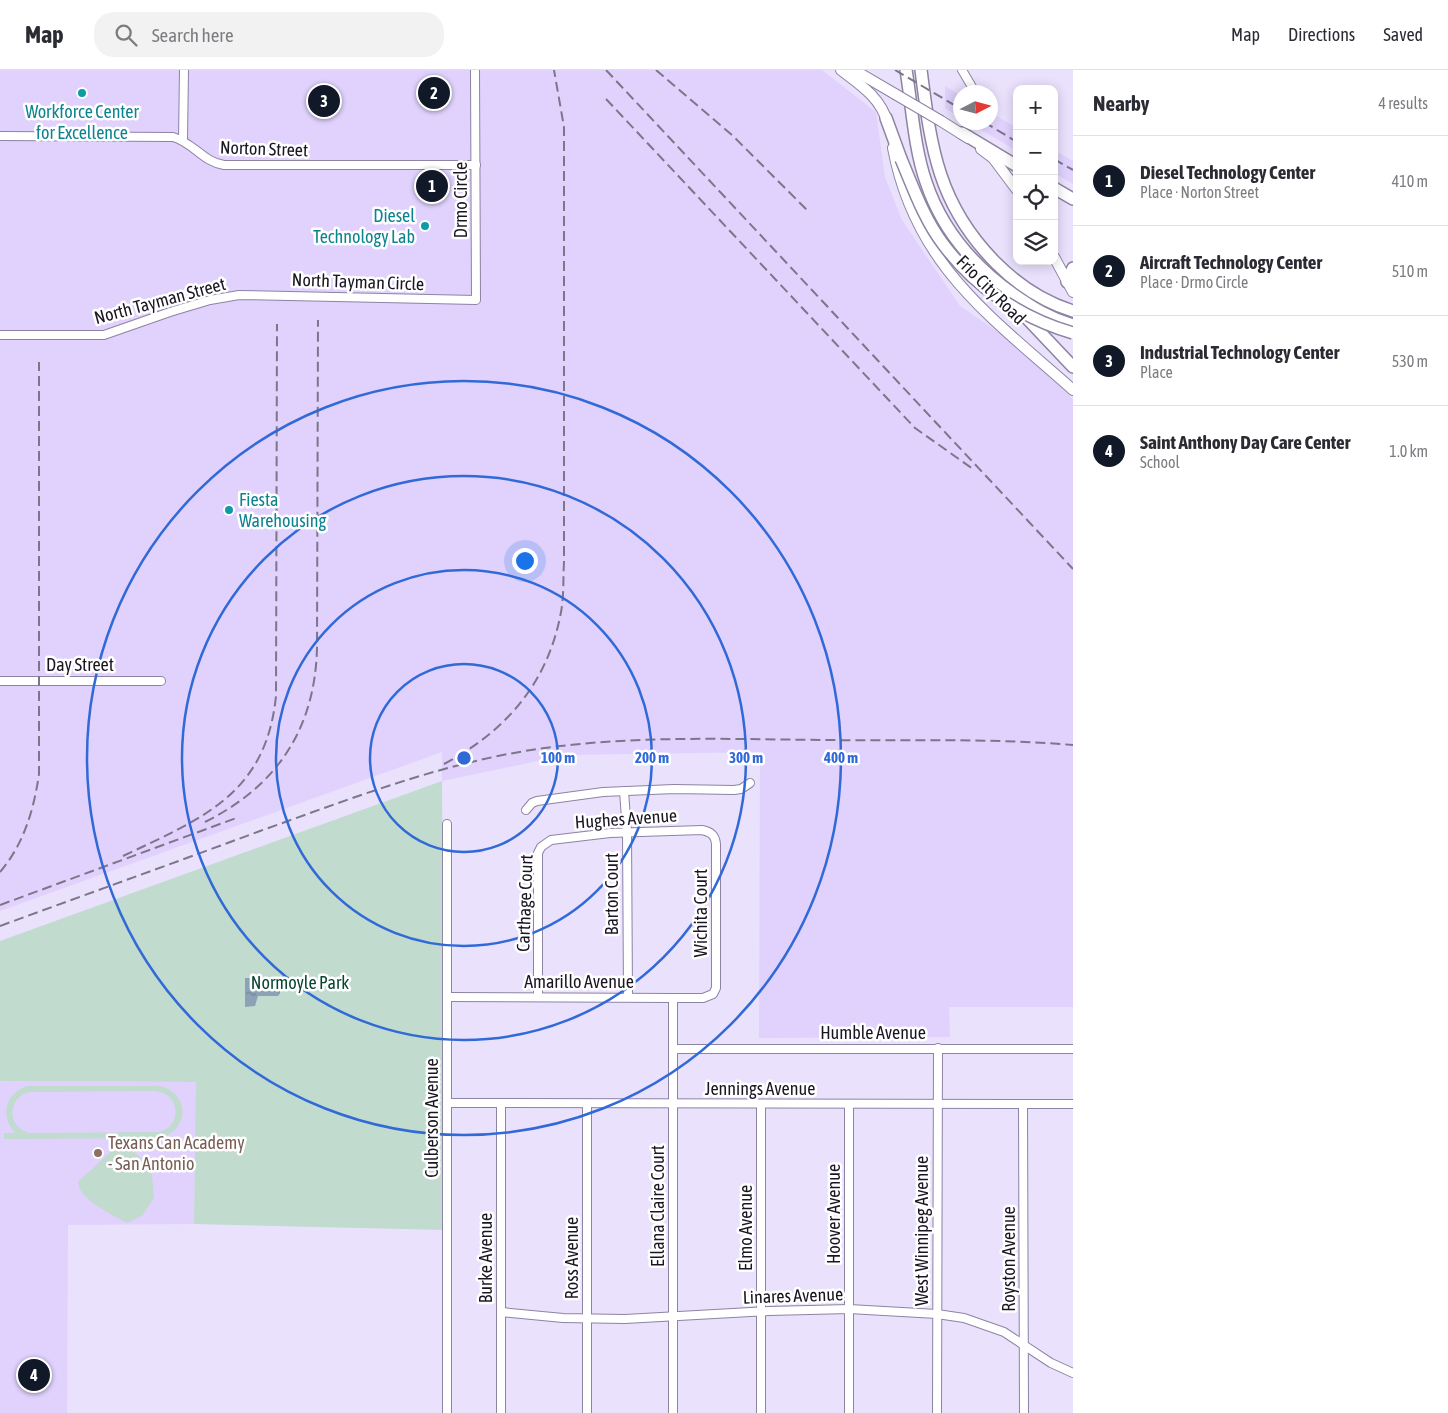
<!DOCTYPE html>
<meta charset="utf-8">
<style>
body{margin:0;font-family:"Asap Condensed",sans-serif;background:#f2f2f3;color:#2b2b33}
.controls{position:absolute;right:15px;top:15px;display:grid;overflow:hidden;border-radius:10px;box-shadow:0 2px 12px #0003}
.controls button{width:45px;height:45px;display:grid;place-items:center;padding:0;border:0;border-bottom:1px solid #e1e1e2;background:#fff;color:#2b2b33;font:25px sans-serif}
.compass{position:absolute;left:953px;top:15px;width:45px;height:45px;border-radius:50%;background:#fff;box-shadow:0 2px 12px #0003;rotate:84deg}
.you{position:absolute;left:524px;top:490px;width:18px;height:18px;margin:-12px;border:4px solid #fff;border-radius:50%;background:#1a73e8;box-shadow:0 0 0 8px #1a73e833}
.badge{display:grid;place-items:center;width:32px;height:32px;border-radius:50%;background:#111827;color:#fff;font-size:16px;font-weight:700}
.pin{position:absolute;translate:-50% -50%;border:2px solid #fff;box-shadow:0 1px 5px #0006}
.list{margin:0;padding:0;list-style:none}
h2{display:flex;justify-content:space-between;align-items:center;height:65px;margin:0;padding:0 20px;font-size:21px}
h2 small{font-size:16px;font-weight:400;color:#7c7c81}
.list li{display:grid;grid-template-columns:32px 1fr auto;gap:15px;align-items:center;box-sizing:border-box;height:90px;padding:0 20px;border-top:1px solid #e1e1e2}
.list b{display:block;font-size:19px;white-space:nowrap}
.list p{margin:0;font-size:16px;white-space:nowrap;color:#7c7c81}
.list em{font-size:16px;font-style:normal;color:#7c7c81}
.icon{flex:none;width:28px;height:28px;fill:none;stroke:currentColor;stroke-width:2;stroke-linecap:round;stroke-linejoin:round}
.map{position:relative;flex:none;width:1073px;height:1343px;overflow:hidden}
header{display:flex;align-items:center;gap:30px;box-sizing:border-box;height:70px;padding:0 25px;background:#fff;border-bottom:1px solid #e1e1e2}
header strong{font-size:24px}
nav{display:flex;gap:28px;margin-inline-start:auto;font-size:18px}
.search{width:350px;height:45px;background:#f2f2f3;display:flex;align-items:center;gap:12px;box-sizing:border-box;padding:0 18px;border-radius:20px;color:#7c7c81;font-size:19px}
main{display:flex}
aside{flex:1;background:#fff}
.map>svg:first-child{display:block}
</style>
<header>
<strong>Map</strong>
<div class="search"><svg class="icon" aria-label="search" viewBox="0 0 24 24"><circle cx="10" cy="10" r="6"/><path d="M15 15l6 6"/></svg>Search here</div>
<nav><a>Map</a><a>Directions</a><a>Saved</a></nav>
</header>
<main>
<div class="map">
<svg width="1073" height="1343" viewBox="0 0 1073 1343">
<defs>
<pattern id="water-ripples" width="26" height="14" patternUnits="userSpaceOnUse" patternTransform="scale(1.25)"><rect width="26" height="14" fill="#8ca2b7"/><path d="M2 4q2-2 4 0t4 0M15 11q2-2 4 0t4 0" fill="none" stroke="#728394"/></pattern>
</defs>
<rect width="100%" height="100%" fill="#eae1fd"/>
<g fill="#e0d2fd">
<polygon points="0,0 822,0 876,42 885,107 902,150 960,236 1017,275 1073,329 1073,937 949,937 950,967 759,968 760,682 566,685 442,711 442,682 0,841"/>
<polygon points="945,16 960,25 960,47 945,38"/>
<polygon points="991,43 1017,58 1017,81 970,53 991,52"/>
<polygon points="1054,80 1073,91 1073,114 1054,103"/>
<polygon points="0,1011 197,1012 194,1154 68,1155 67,1343 0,1343"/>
</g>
<g fill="#c1dbce" fill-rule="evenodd">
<polygon points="442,711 445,1160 194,1154 196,1012 0,1011 0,871"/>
<path d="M28,1016H160C190,1023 190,1060 160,1068L4,1069V1063H15C0,1046 5,1022 28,1016ZM156,1021C180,1024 183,1056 159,1062L29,1063C7,1057 7,1028 29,1022Z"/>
<path d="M122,1071L144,1091L152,1105L154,1128L142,1146L127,1153C113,1145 79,1130 78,1112Z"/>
</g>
<polygon fill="url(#water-ripples)" points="245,908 280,908 280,923 278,926 258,926 255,936 245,937"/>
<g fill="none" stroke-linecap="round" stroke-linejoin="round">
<defs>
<g id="minor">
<polyline points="962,0 975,22"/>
<path d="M0,66L173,67C194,73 203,92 224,95H476"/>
<polyline points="183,70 184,0"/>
<polyline points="0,265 104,265 170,242 210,230 239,225 476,230 475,0"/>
<polyline points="0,611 161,611"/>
<polyline points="624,721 627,762 628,927"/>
<polyline points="526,740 532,733 537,731 603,722 674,719 734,720 741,719 750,713"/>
<polyline points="447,754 447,1343"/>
<path d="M448,927L673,928H703L713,924L716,918V774C715,765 711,762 702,760L610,763L551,770L541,777L538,783V927"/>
<polyline points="673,928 673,1343"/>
<polyline points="673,979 1073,979"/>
<polyline points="447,1033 1073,1034"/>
<polyline points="501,1034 501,1343"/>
<polyline points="849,1034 849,1343"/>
<polyline points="1023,1034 1024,1343"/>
<polyline points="501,1242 563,1248 625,1249 769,1241 849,1239 937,1244 964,1248 1004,1262 1051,1293 1073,1303"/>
<polyline points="587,1343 587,1034"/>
<polyline points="761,1343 761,1034"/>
<polyline points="937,1343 938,978"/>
</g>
<g id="major">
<path d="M841,0C861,15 881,28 888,54"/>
<polyline points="854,0 895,24"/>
<polyline points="941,51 968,68"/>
<path d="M893,78C915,195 990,246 1073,320"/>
<polyline points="981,79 993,88 1017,120"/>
<polyline points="1054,187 1073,222"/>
</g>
<g id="highway">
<path d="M906,0C912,36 914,78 926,112C942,160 972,195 1013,224C1033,238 1049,248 1073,255"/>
<path d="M921,0C931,78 938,135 996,193C1018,215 1044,232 1073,241"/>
<polyline points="886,48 901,89"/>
<polyline points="962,63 1017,96"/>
<polyline points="1054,118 1073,129"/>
<polyline points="1067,212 1073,198"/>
<polyline points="1020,241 1073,297"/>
</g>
</defs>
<use href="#minor" stroke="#8d83a3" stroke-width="10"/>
<use href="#major" stroke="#8d83a3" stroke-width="12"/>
<use href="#highway" stroke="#8d83a3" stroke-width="14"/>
<use href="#minor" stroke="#fff" stroke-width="8"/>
<use href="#major" stroke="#fff" stroke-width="10"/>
<use href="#highway" stroke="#fff" stroke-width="11"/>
<g stroke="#7c7689" stroke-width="2" stroke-dasharray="10 5" stroke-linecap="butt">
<polyline points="606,0 1073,499"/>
<polyline points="656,0 733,66 808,141"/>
<polyline points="895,0 961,39"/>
<polyline points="606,29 915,358 973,399"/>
<polyline points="984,52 1017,72"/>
<polyline points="1054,89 1073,100"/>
<path d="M444,694C506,661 548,613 561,542C564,526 563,509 564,492V57L554,0"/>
<path d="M205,752C277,716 315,659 317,578L318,250"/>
<path d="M123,786C203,748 266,724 276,626L277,254"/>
<path d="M0,802C24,774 34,739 39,704V292"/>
<polyline points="0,835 239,747"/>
<path d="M0,856C87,824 174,793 260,761C339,733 416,703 498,686C605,664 715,669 824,670C907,671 990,668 1073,675"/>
</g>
<defs>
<polyline id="major-bridge" points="895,24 941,51"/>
<path id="highway-bridge" d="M901,89C913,117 924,149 943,174C975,217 1021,248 1073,263"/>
</defs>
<use href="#major-bridge" stroke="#8d83a3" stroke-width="12" stroke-linecap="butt"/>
<use href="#highway-bridge" stroke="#8d83a3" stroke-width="14" stroke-linecap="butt"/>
<use href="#major-bridge" stroke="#fff" stroke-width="10"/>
<use href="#highway-bridge" stroke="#fff" stroke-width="11"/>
</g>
<g fill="none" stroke="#3169d7" stroke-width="2.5">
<circle cx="464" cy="688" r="94"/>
<circle cx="464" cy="688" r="188"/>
<circle cx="464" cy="688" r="282"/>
<circle cx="464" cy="688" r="377"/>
</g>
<g fill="#0f9aa8" stroke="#fff" stroke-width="2">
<circle cx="82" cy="23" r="5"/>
<circle cx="425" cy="156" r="5"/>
<circle cx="229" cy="440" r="5"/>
</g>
<circle fill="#8d6e63" stroke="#fff" stroke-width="2" cx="98" cy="1083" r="5"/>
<g text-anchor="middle" stroke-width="5" stroke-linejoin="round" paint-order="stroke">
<g font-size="18" fill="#0d838f" stroke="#fff">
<text x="82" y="48">Workforce Center<tspan x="82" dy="21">for Excellence</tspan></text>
<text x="415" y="152" text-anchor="end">Diesel<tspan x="415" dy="21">Technology Lab</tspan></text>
<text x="239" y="436" text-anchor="start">Fiesta<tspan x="239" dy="21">Warehousing</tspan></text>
</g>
<g font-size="18" fill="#191521" stroke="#fff">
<text transform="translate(264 79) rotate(2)" y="6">Norton Street</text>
<text transform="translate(461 130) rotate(-90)" y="6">Drmo Circle</text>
<text transform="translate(358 212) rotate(2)" y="6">North Tayman Circle</text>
<text transform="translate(991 220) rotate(45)" y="6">Frio City Road</text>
<text transform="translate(160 231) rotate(-15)" y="6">North Tayman Street</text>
<text x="80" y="601">Day Street</text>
<text transform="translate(626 749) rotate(-4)" y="6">Hughes Avenue</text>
<text transform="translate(612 824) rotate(-90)" y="6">Barton Court</text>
<text transform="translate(525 833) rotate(-88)" y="6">Carthage Court</text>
<text transform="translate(701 843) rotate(-90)" y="6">Wichita Court</text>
<text x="579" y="918">Amarillo Avenue</text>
<text x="873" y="969">Humble Avenue</text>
<text x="760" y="1025">Jennings Avenue</text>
<text transform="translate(432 1048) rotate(-90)" y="6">Culberson Avenue</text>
<text transform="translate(658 1136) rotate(-90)" y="6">Ellana Claire Court</text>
<text transform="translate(834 1144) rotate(-90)" y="6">Hoover Avenue</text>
<text transform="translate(746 1158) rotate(-90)" y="6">Elmo Avenue</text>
<text transform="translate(922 1161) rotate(-90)" y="6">West Winnipeg Avenue</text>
<text transform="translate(486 1188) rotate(-90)" y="6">Burke Avenue</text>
<text transform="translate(572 1188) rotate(-90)" y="6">Ross Avenue</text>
<text transform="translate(1009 1189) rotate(-90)" y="6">Royston Avenue</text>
<text transform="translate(793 1226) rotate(-2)" y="6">Linares Avenue</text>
</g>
<g font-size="18" fill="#084631" stroke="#fff">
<text x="300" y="919">Normoyle Park</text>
</g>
<g font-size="18" fill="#785e54" stroke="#fff" text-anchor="start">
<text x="108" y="1079">Texans Can Academy<tspan x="108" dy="21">- San Antonio</tspan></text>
</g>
</g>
<circle cx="464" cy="688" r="8" fill="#3169d7" stroke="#fff" stroke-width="2.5"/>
<g font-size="15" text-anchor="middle" font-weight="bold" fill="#3169d7" stroke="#fff" stroke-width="5" stroke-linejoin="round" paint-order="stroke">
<text x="558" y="693">100 m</text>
<text x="652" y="693">200 m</text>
<text x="746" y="693">300 m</text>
<text x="841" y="693">400 m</text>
</g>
</svg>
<div class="controls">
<button>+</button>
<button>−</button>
<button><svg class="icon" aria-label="locate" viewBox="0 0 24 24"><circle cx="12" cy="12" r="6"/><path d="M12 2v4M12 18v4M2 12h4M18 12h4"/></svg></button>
<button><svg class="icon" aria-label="layers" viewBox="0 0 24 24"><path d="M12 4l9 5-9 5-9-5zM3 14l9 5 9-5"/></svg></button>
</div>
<svg class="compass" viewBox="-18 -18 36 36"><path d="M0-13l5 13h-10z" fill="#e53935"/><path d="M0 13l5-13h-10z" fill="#7c7c81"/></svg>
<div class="you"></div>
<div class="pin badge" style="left:432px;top:116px">1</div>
<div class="pin badge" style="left:434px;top:23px">2</div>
<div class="pin badge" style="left:324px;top:31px">3</div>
<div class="pin badge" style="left:34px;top:1305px">4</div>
</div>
<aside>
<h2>Nearby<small>4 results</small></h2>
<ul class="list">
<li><span class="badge">1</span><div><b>Diesel Technology Center</b><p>Place · Norton Street</p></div><em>410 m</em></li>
<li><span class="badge">2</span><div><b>Aircraft Technology Center</b><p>Place · Drmo Circle</p></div><em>510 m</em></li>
<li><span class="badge">3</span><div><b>Industrial Technology Center</b><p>Place</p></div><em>530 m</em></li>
<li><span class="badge">4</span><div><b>Saint Anthony Day Care Center</b><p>School</p></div><em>1.0 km</em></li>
</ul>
</aside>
</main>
